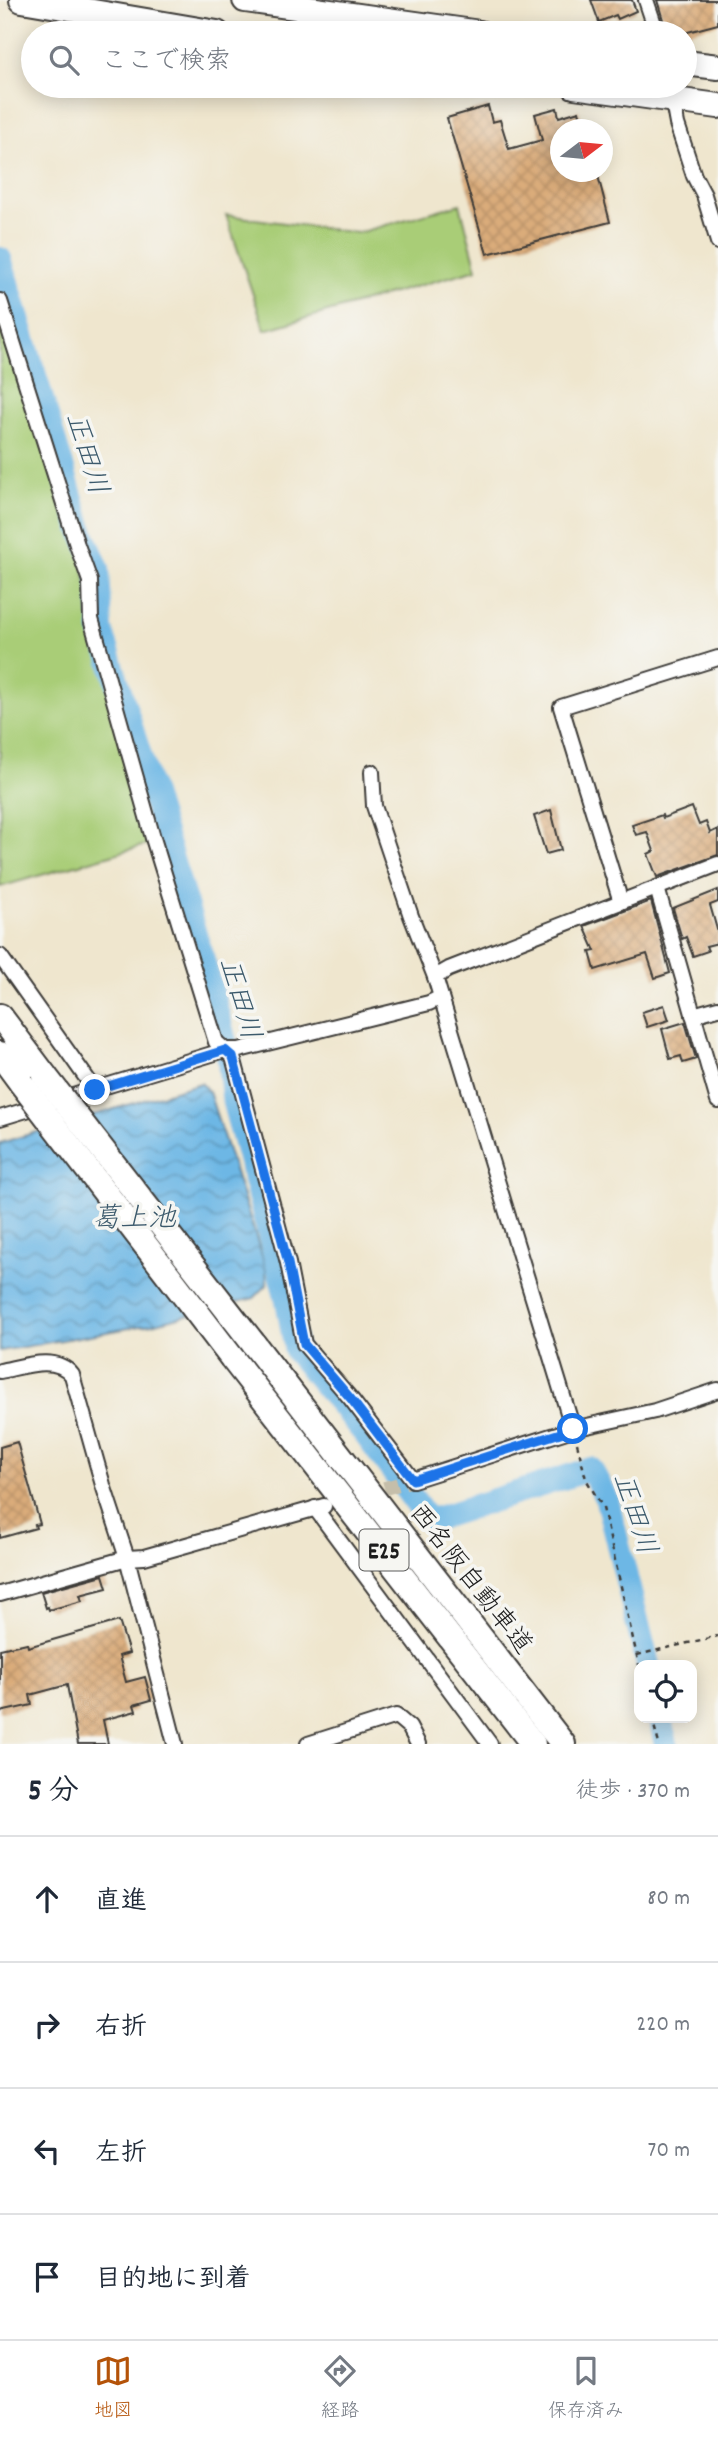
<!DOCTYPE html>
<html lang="ja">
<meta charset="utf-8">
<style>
body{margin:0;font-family:Dekko,"Klee One",sans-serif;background:#f2f2f3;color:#1f2937}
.controls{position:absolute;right:21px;bottom:21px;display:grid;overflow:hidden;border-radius:14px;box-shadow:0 4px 18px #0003}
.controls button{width:63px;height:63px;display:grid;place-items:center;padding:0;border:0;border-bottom:2px solid #e0e1e3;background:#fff;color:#1f2937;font:35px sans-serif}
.compass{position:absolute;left:550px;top:119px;width:63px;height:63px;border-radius:50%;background:#fff;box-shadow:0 4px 18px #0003;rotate:74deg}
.stop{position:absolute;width:21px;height:21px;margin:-16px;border:5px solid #1a73e8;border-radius:50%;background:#fff}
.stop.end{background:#1a73e8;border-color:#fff;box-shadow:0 2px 7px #0008}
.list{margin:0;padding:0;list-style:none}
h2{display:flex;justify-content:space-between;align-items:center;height:91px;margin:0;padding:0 28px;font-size:30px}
h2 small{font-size:23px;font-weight:400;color:#747a83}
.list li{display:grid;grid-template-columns:46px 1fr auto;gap:21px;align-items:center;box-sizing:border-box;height:126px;padding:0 28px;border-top:2px solid #e0e1e3}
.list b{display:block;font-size:26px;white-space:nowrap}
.list em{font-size:23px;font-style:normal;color:#747a83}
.icon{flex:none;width:38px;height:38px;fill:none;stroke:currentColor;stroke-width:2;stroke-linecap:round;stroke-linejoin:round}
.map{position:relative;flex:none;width:718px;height:1744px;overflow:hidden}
.search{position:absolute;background:#fff;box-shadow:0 4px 18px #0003;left:21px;right:21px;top:21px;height:77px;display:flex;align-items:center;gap:18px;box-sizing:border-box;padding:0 24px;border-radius:38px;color:#747a83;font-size:26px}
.sheet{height:595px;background:#fff}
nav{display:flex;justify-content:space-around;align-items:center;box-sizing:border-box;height:98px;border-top:2px solid #e0e1e3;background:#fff;font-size:19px;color:#747a83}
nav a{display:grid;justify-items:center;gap:4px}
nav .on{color:#b45309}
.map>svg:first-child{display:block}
</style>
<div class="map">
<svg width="718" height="1744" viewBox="0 0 718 1744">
<defs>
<pattern id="water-waves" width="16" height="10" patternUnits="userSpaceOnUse" patternTransform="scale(1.75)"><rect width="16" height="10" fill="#6db7e5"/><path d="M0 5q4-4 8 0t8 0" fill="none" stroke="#5994b9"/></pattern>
<pattern id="building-cross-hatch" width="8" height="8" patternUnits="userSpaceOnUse" patternTransform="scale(1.75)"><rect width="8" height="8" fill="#daac7a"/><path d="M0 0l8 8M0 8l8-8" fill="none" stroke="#ba9369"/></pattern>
</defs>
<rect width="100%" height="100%" fill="#f6f6f2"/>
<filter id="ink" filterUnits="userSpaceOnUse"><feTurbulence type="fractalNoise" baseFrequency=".0143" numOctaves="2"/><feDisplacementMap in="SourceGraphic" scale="14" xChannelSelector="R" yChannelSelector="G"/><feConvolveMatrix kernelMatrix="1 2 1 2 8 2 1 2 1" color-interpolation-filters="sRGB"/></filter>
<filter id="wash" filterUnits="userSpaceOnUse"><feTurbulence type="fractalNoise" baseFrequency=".00686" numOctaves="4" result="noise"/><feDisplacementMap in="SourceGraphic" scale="28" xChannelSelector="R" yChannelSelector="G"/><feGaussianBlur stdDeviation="1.57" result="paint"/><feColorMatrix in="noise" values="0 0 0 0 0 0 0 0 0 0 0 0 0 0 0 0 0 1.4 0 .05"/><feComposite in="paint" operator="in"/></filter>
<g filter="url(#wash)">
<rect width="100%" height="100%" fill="#efe6ce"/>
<g fill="#a9cd77" stroke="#62744a" stroke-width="2">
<polygon points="460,204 477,269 265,330 226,215 358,233"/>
<polygon points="0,305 81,558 149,844 0,887"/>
</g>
<polygon fill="url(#water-waves)" stroke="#446a80" stroke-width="2" points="201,1083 209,1092 266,1268 267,1285 254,1298 152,1324 0,1351 0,1143"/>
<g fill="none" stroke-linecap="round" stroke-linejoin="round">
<g stroke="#6db7e5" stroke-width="24">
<polyline points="0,259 80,526 98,569 101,629 204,963 228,1053 234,1103 287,1300 296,1351 365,1434 429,1521 591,1469 607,1500 648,1665"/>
<polyline points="660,1718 666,1744"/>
</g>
</g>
<g id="blocks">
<g fill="url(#building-cross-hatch)">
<polygon points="591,0 632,0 636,11 618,19 616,15 599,22"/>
<polygon points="657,0 718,0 718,24 684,33 667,33"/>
<polygon points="488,106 492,122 500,120 509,149 542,140 535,114 557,108 559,117 579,111 584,130 561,130 561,172 597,172 610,222 487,254 447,118"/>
<polygon points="692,807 699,825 706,822 710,833 718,829 718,855 657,877 648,854 654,851 647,832 636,835 632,825 662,815 663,818"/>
<polygon points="551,810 561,850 546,854 534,816"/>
<polygon points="718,890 718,902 710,905 718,933 718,943 706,946 708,951 693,956 686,937 682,939 673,908"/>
<polygon points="651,901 670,973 655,978 647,954 595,970 590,952 595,951 584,926"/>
<polygon points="664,1005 669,1020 647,1027 642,1012"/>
<polygon points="685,1022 696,1059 683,1063 681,1056 670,1059 662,1029"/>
<polygon points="17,1442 40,1524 35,1525 36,1528 0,1538 0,1447"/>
<polygon points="103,1575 107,1588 80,1595 82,1601 49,1610 48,1607 46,1608 41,1592"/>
<polygon points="119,1621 129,1653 119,1656 126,1682 145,1677 151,1700 134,1705 136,1711 103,1720 108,1744 78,1744 67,1685 30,1695 32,1705 0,1712 0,1649 27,1643 28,1647"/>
</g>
</g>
</g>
<g filter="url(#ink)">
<use href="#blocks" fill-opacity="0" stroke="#3c3a37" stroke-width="2"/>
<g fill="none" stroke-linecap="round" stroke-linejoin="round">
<polyline stroke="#c5beaa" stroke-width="14" stroke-dasharray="14 7" stroke-linecap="butt" points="364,1494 413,1480"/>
<defs>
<g id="street">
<polyline points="646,0 657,33"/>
<polyline points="670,86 677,124 694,176 704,195 718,242"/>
<polyline points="0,301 77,545 90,581 91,619 153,838 216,1042 233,1057 288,1263 304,1344 351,1399 413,1480 573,1429 655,1411 718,1390"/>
<polyline points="372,772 374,806 411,916 435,977"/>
<polyline points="657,888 718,1101"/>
<polyline points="621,902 561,707 718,658"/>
<polyline points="0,956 95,1090"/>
<polyline points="441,997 573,1429"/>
<polyline points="693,1015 718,1008"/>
<polyline points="0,1118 225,1050 239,1050 429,1003 441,997 435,977 449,969 718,864"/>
<path d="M0,1371C22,1367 56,1354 72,1375L103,1485L127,1558L175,1744"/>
<polyline points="315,1508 490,1744"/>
<polyline points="0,1594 127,1558 144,1557 324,1506"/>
<polyline points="308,1744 396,1716 409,1727 418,1744"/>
</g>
<g id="highway">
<polyline points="22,0 217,33"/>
<polyline points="245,0 480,33"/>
<polyline points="685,63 718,67"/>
<polyline points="574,86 718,106"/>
<polyline points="0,1016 45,1076"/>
<polyline points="0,1054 22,1084"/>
<polyline points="253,1343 563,1744"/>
<polyline points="232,1358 533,1744"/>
</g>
</defs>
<use href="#street" stroke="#3c3a37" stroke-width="18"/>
<use href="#highway" stroke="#3c3a37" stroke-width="28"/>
<g stroke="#3c3a37" stroke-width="2.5" stroke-dasharray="5 5" stroke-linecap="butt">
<polyline points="577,1443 586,1479 603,1508 639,1665"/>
<polyline points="637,1655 718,1636"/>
<polyline points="652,1718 659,1744"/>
</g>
<use href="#street" stroke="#fff" stroke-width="14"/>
<use href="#highway" stroke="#fff" stroke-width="24"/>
<defs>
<g id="highway-bridge">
<polyline points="45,1076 253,1343"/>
<polyline points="22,1084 232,1358"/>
</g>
</defs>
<use href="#highway-bridge" stroke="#3c3a37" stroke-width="28" stroke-linecap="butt"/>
<use href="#highway-bridge" stroke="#fff" stroke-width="24"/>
</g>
</g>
<g fill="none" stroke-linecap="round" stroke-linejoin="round" filter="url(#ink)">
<polyline stroke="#1a73e8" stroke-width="9" points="95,1090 225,1050 233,1057 288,1263 304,1344 351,1399 413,1480 573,1429"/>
</g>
<g text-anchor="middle" stroke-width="7" stroke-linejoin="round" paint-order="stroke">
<rect fill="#f6f6f2" stroke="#5d5d5c" stroke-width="2" x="359.5" y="1529.5" width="49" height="41" rx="5"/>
<g font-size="24" font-weight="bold" fill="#1c1c1c">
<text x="384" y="1558">E25</text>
</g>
<g font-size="26" fill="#1c1c1c" stroke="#f6f6f2">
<text transform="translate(472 1578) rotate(52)" y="9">西名阪自動車道</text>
</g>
<g font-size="28" font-style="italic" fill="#3c5a6c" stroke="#f6f6f2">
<text transform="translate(89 453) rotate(73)" y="10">正田川</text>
<text transform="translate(242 998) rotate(74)" y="10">正田川</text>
<text x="134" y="1226">葛上池</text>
<text transform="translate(637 1513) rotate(72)" y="10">正田川</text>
</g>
</g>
</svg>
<div class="controls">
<button><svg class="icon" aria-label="locate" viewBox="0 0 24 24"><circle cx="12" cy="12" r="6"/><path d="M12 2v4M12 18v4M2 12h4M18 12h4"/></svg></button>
</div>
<svg class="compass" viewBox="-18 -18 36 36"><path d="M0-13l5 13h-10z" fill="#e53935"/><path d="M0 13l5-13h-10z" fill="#747a83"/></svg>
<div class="stop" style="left:573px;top:1429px"></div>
<div class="stop end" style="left:95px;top:1090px"></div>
<div class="search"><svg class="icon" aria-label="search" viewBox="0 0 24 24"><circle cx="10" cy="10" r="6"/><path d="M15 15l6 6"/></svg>ここで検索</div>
</div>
<section class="sheet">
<h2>5 分<small>徒歩 · 370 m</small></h2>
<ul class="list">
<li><svg class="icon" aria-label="ahead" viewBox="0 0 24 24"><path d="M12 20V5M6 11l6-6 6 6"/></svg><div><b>直進</b></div><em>80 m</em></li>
<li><svg class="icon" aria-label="right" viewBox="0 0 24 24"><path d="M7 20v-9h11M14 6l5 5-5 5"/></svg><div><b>右折</b></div><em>220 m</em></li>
<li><svg class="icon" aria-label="left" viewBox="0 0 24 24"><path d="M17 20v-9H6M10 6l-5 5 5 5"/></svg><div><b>左折</b></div><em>70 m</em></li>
<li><svg class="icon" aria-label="arrive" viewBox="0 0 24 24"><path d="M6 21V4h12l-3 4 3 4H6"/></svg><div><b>目的地に到着</b></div></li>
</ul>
</section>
<nav>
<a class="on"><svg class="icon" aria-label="map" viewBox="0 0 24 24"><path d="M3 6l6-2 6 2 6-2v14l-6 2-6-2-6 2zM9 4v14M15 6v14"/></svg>地図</a>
<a><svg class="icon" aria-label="directions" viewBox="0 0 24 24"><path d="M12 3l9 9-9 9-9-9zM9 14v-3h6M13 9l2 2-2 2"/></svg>経路</a>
<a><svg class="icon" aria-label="saved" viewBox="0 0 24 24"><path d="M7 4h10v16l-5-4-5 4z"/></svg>保存済み</a>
</nav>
